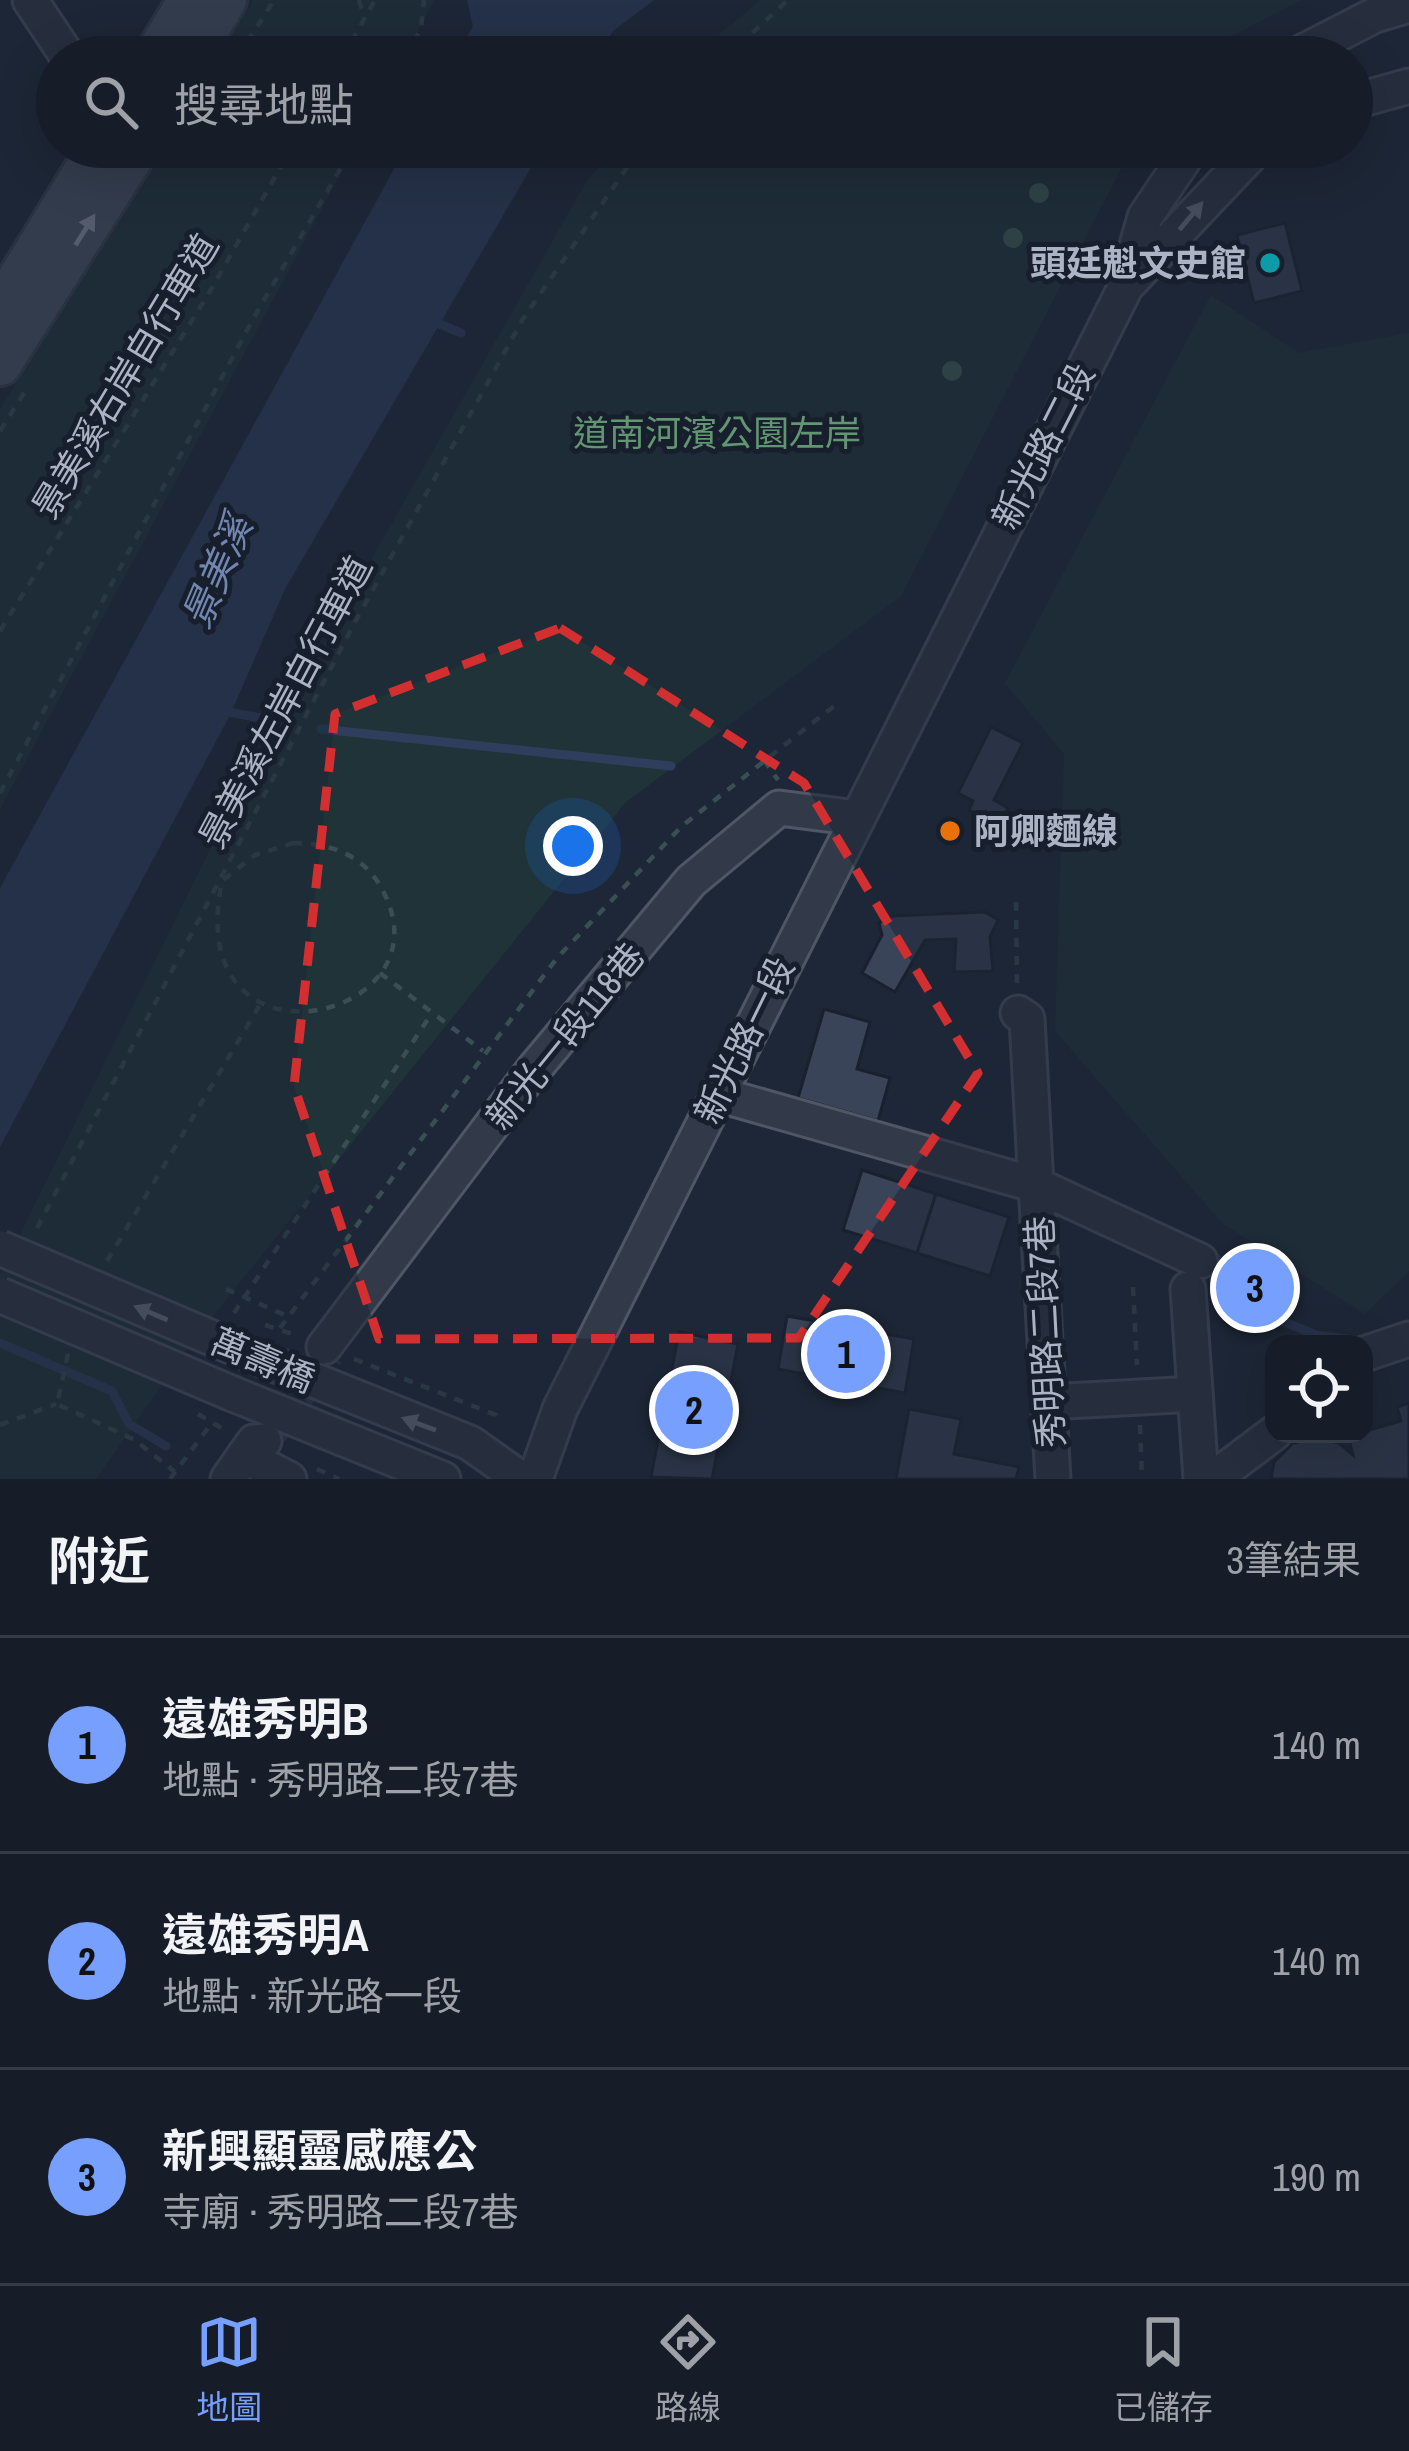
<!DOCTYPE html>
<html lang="zh-TW">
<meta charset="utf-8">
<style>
body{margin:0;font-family:"Archivo Narrow","Noto Sans TC",sans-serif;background:#1f2631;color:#f1f3f6}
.controls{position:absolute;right:36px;bottom:36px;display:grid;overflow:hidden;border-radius:24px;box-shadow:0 12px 48px #0002}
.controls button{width:108px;height:108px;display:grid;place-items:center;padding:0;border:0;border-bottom:3px solid #353b46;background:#161d29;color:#f1f3f6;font:60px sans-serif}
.you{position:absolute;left:573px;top:846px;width:42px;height:42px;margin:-30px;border:9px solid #fff;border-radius:50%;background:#1a73e8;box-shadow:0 0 0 18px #1a73e833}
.badge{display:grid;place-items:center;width:78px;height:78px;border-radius:50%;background:#779ffe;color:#111;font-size:39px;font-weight:700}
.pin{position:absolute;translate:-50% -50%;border:6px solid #fff;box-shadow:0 3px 12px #0006}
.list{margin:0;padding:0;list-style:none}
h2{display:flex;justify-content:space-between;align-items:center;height:156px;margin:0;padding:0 48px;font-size:51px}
h2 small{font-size:39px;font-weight:400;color:#9ea2a8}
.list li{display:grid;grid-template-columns:78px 1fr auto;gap:36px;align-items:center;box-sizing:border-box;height:216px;padding:0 48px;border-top:3px solid #353b46}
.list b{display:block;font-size:45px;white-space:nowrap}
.list p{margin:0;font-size:39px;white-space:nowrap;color:#9ea2a8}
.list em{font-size:39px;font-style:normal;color:#9ea2a8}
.icon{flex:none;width:66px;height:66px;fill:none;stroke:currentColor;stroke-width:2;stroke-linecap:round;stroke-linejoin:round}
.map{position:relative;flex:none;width:1409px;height:1479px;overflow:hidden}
.search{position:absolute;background:#161d29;box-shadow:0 12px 48px #0002;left:36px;right:36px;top:36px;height:132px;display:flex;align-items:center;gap:30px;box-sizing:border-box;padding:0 42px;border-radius:66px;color:#9ea2a8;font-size:45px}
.sheet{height:804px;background:#161d29}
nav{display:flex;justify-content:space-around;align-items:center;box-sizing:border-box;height:168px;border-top:3px solid #353b46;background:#161d29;font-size:33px;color:#9ea2a8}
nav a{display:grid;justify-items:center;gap:6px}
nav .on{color:#779ffe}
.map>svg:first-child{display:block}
</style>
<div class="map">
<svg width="1409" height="1479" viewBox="0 0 1409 1479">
<rect width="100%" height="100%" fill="#1e2737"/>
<g fill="#203338">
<polygon points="254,0 434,0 404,57 218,57"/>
<polygon points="761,0 1301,0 1191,57 692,57"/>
<polygon points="163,147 355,147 0,809 0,409"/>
<polygon points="616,147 1132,147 901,596 625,803 192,1342 96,1479 0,1479 0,1275 234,801 585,184"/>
<polygon points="1211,295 1299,353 1409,333 1409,1271 1365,1314 1222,1223 1055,1031 1064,754 1005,683"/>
</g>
<g fill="#2f3e5d">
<polygon points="467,0 654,0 613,31 597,57 456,57 473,26"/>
<polygon points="406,147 543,147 285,589 230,715 0,1147 0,888"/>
</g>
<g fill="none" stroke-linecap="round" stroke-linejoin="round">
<g stroke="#2f3e5d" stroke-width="9">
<polyline points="1031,278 1060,276"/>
<polyline points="427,319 461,333"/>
<polyline points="223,711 282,722"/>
<polyline points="321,729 671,766"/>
<polyline points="1216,1258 1240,1279"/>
<polyline points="1261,1312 1316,1335 1362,1341"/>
<polyline points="0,1343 112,1391 129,1424 166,1446"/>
</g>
</g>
<g fill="#3a4458" stroke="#19202e" stroke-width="3">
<polygon points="1285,223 1302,291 1254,303 1237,235"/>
<polygon points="991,727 1023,743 994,800 1008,808 999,825 969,810 973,801 958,793"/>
<polygon points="985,912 998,920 990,937 993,971 954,972 956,939 925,940 895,992 862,973 882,935 879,923 892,916"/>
<polygon points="824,1009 870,1022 857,1069 890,1078 878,1121 798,1098"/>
<polygon points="862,1170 936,1194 917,1253 843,1230"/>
<polygon points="936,1194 1009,1217 990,1276 917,1253"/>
<polygon points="1265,1274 1271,1296 1245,1303 1238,1281"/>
<polygon points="787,1316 914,1339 905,1393 778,1369"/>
<polygon points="679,1332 738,1344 712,1479 651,1477"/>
<polygon points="1409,1403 1409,1479 1271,1479 1274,1462 1293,1443 1316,1438 1339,1443 1353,1455 1348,1436 1401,1421 1397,1407"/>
<polygon points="909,1409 961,1419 954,1454 1019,1467 1016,1479 896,1479"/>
</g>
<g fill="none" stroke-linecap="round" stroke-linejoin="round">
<polyline stroke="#333c4c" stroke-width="33" stroke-dasharray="33 16" stroke-linecap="butt" points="269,1435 328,1353"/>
<defs>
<g id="minor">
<polyline points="30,0 68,57"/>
<polyline points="1293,57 1375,15 1409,5"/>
<polyline points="1352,102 1409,86"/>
<polyline points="1130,282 1258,147"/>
<polyline points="1018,1013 1027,1019 1036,1185 1200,1261"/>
<polyline points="717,1094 1036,1185 1053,1479"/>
<polyline points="1188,1289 1201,1479"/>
<polyline points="324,1347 534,1069 691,881 779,808 857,818"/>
<polyline points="1364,1354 1409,1339"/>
<polyline points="259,1358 470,1443 521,1479"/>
<polyline points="233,1394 443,1479"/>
<polyline points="1049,1402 1195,1394"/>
<polyline points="244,1456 289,1479"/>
<polyline points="228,1479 254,1442 264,1441"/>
<polyline points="535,1479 560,1409 1125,288 1145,217 1192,147"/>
<polyline points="1213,1479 1274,1433"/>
</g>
<g id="major">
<polyline points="155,57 190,0"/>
<polyline points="191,57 225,0"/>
<polyline points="0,310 100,147"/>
<polyline points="0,364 138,147"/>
</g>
</defs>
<use href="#minor" stroke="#4f5666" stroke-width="39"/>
<use href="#major" stroke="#3b4251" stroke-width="48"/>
<g stroke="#3a4f53" stroke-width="4.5" stroke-dasharray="9 9" stroke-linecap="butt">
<polyline points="359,0 364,18"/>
<polyline points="238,57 274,0"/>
<polyline points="343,57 375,0"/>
<polyline points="405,57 421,29 424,0"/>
<polyline points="726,57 788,0"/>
<polyline points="171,163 181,147"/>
<polyline points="0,431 26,390"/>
<polyline points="0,631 209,293 292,147"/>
<polyline points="764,760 778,780"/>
<polyline points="0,793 253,319 353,147"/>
<path d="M293,843C327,843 360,853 379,884C462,1019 179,1087 222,881L255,855Z"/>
<polyline points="1016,902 1017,983"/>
<polyline points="380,973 483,1051"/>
<polyline points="37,1228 354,624 523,319 641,147"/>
<polyline points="107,1261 261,1003"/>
<polyline points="1133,1287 1137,1365"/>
<polyline points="1216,1287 1249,1285 1272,1299"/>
<polyline points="226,1289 287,1316"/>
<polyline points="265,1325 299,1336"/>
<polyline points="280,1328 557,958 682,826 834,706"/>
<polyline points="68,1354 57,1404 135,1440 175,1472"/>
<polyline points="354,1359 496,1415 494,1424"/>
<polyline points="198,1414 223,1429"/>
<polyline points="0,1425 56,1404"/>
<polyline points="1140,1425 1142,1479"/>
<polyline points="317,1469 339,1479"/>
<polyline points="170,1479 211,1424"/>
</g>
<use href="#minor" stroke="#323948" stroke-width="33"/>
<use href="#major" stroke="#4f5768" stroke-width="42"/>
<defs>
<g id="minor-bridge">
<polyline points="0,1248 259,1358"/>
<polyline points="0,1295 233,1394"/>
</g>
</defs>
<use href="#minor-bridge" stroke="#4f5666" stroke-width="39" stroke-linecap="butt"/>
<polyline stroke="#3a4f53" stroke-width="4.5" stroke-dasharray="9 9" stroke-linecap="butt" points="234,1313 432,1013"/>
<use href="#minor-bridge" stroke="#323948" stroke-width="33"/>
</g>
<g fill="#436458">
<circle cx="1039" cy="193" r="10"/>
<circle cx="1013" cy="238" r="10"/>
<circle cx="952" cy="371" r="10"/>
</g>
<defs><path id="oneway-solid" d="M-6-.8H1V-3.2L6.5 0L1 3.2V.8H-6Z" transform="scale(3)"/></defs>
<g fill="#757c8d">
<use href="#oneway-solid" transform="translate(1191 216) rotate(-50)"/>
<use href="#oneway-solid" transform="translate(151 1313) rotate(-157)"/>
<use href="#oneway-solid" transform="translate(419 1424) rotate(-160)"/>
</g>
<use fill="#949cae" href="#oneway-solid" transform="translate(85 230) rotate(-58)"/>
<path d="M0 0H1409V1479H0ZM560,628L804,783L978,1073L799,1338L379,1339L294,1086L335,714Z" fill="#1e2737" fill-opacity=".55" fill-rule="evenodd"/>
<path fill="none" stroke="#d42f30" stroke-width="9" stroke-dasharray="24 15" stroke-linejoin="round" d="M560,628L804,783L978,1073L799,1338L379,1339L294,1086L335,714Z"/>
<circle fill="#0f9aa8" stroke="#171e2c" stroke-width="4.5" cx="1270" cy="263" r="12"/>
<circle fill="#e8710a" stroke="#171e2c" stroke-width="4.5" cx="950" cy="831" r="12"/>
<g text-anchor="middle" stroke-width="10" stroke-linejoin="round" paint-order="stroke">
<g font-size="36" font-weight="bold" fill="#abb3c5" stroke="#171e2c" text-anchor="end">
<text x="1246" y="276">頭廷魁文史館</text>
<text x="974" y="844" text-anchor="start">阿卿麵線</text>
</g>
<g font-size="36" fill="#abb3c5" stroke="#171e2c">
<text transform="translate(125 376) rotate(-59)" y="13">景美溪右岸自行車道</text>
<text transform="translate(1043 446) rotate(-63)" y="13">新光路二段</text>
<text transform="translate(285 702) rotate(-62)" y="13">景美溪左岸自行車道</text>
<text transform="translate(565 1036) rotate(-51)" y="13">新光一段118巷</text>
<text transform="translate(744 1040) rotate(-64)" y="13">新光路一段</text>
<text transform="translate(1045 1332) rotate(-93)" y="13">秀明路二段7巷</text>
<text transform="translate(263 1360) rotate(23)" y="13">萬壽橋</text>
</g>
<g font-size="36" fill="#629673" stroke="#171e2c">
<text x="717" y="446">道南河濱公園左岸</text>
</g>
<g font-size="39" font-style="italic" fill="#7286b0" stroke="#171e2c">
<text transform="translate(217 572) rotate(-67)" y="14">景美溪</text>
</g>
</g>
</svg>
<div class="controls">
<button><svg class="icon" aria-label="locate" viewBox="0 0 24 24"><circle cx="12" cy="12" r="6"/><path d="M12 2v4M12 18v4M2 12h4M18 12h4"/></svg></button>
</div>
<div class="you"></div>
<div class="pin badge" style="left:846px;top:1354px">1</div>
<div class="pin badge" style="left:694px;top:1410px">2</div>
<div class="pin badge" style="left:1255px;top:1288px">3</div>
<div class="search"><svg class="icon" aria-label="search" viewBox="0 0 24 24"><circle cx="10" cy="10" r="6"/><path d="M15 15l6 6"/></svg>搜尋地點</div>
</div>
<section class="sheet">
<h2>附近<small>3筆結果</small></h2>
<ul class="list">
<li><span class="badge">1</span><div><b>遠雄秀明B</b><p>地點 · 秀明路二段7巷</p></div><em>140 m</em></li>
<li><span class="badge">2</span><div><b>遠雄秀明A</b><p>地點 · 新光路一段</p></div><em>140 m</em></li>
<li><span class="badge">3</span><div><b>新興顯靈感應公</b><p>寺廟 · 秀明路二段7巷</p></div><em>190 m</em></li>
</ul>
</section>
<nav>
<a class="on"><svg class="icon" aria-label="map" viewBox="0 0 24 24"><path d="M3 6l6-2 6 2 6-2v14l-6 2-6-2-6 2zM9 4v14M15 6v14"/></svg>地圖</a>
<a><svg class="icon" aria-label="directions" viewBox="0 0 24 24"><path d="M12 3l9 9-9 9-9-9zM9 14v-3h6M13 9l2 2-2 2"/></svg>路線</a>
<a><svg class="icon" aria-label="saved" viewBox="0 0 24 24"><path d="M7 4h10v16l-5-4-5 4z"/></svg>已儲存</a>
</nav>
